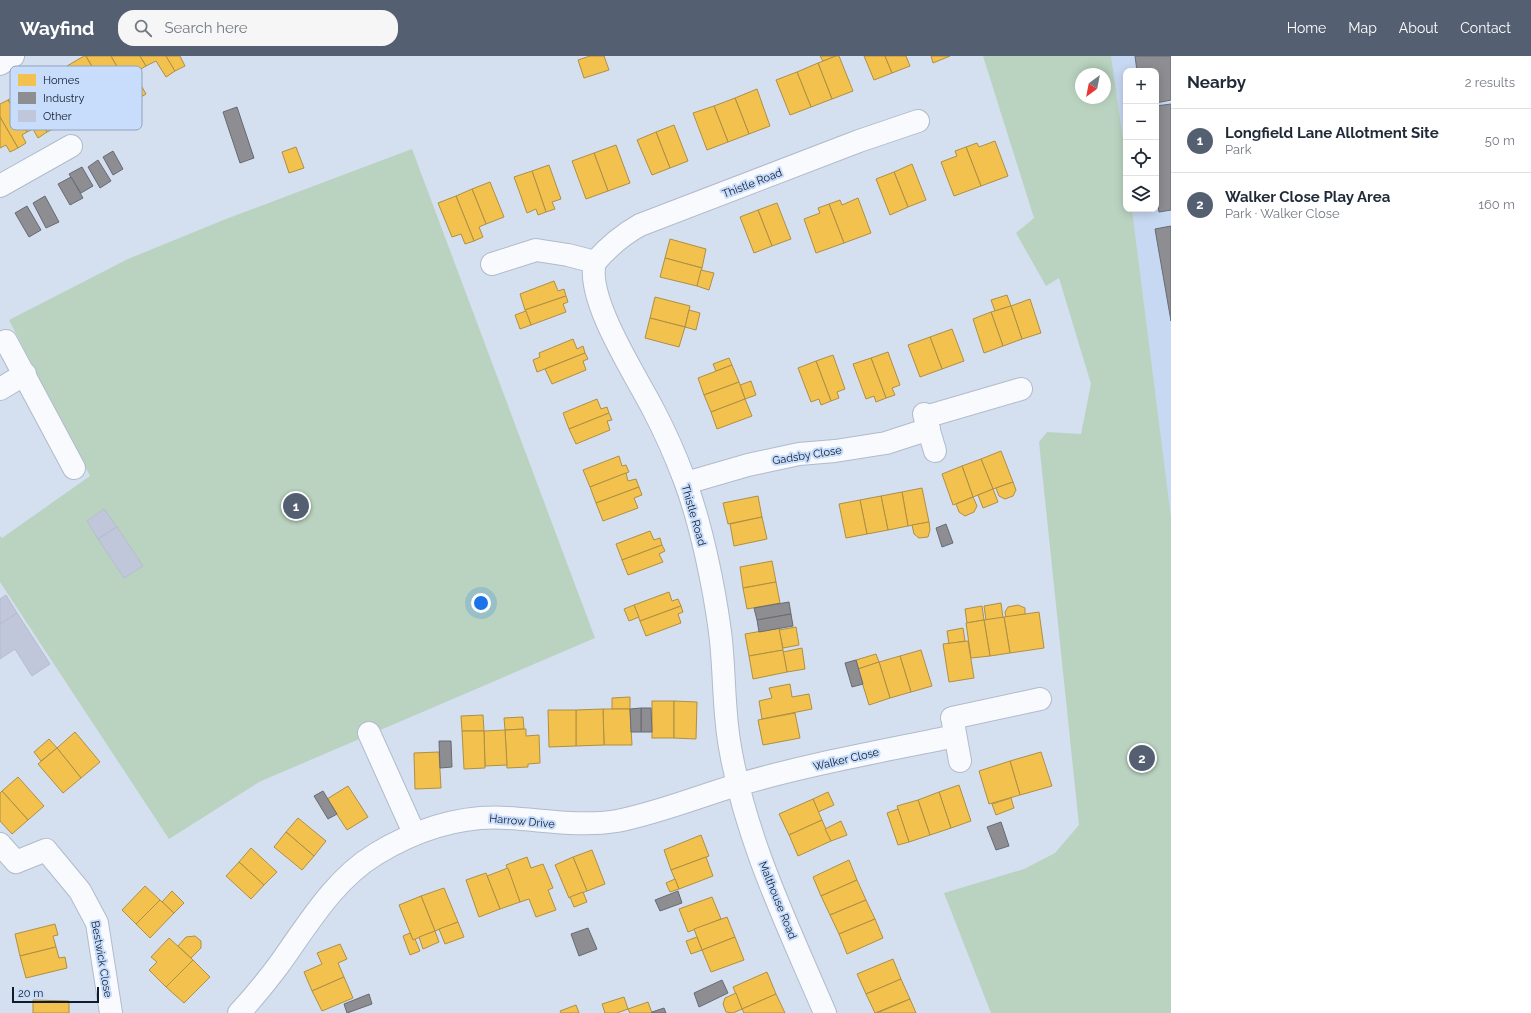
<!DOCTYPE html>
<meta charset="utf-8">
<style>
body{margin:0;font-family:Raleway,sans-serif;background:#f6f6f7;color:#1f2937}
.controls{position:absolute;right:12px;top:12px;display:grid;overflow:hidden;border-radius:8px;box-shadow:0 2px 10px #0003}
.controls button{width:36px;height:36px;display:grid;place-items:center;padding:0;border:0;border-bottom:1px solid #e0e1e3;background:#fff;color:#1f2937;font:20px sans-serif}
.compass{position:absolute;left:1075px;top:12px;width:36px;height:36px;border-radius:50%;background:#fff;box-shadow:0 2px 10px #0003;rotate:212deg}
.scale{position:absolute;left:12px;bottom:10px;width:87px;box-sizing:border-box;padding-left:4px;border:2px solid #0f1b2e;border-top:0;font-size:11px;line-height:14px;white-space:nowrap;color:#0f1b2e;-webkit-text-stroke:3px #c8ddfb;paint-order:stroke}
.you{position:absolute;left:481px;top:547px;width:14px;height:14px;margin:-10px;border:3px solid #fff;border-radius:50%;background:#1a73e8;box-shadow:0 0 0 6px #1a73e833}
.badge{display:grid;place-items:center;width:26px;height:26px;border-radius:50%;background:#546072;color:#fff;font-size:13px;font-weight:700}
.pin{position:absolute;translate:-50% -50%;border:2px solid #fff;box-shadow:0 1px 4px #0006}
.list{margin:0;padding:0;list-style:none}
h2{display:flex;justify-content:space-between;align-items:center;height:52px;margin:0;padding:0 16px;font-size:17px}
h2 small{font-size:13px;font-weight:400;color:#747a83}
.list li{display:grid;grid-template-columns:26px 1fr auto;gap:12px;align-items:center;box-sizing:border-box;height:64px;padding:0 16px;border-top:1px solid #e0e1e3}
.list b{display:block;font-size:15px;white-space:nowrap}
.list p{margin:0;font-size:13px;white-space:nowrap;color:#747a83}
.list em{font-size:13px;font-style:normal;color:#747a83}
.icon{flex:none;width:22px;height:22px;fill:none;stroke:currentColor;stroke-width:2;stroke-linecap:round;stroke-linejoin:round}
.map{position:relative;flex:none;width:1171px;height:957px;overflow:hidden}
header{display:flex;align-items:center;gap:24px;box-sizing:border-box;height:56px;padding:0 20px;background:#546072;color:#fff}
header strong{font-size:19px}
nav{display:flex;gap:22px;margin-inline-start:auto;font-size:14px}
.search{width:280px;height:36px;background:#f6f6f7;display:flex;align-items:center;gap:10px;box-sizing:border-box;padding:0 14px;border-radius:16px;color:#747a83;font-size:15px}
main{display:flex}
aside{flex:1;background:#fff}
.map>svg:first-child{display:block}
</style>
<header>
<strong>Wayfind</strong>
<div class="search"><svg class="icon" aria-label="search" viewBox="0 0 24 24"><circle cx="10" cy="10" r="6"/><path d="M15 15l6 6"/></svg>Search here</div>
<nav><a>Home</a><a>Map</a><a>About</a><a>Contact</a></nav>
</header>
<main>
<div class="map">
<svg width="1171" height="957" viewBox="0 0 1171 957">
<rect width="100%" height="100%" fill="#d4dfef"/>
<polygon fill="#c7d8f2" points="1111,0 1171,0 1171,461 1132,153 1156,153 1156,15 1126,15 1126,104"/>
<g fill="#bad3c0" fill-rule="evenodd">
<path d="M983,0H1111L1126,104V153H1132L1171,461V957H991L944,837L1024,813L1055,797L1079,769L1039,386L1047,376L1081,378L1091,328L1059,222L1046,230L1016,177L1034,162ZM1081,18H1105V42H1081Z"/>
<polygon points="412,93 595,582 259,726 169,783 0,526 0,480 2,482 90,420 9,264 128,203 226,163"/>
</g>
<g fill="#f2c14e" stroke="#ae8f44">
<polygon points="84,0 86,0 104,31 98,35 111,57 98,64 67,10"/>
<polygon points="86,0 111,0 136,44 124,51 111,28 104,31"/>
<polygon points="111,0 140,0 146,10 134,17 146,38 136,44"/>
<polygon points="140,0 166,0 175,15 166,21 156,5 146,10"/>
<polygon points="166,0 180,0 185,10 175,15"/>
<polygon points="590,0 604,0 609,14 584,22 578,4"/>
<polygon points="820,0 836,0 823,5"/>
<polygon points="836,0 839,0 853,35 832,43 818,7"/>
<polygon points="864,0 885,0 892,17 874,24"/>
<polygon points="885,0 906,0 910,10 892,17"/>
<polygon points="931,0 950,0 933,7"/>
<polygon points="818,7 832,43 811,51 797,16"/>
<polygon points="797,16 811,51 790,59 776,24"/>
<polygon points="37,27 56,60 49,63 55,72 47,76 23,35"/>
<polygon points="757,33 770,70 749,78 735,42"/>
<polygon points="23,35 47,76 38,82 33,73 27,76 8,44"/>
<polygon points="735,42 749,78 728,86 714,50"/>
<polygon points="8,44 27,76 22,79 26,87 18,92 0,61 0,48"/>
<polygon points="714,50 728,86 707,94 693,57"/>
<polygon points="0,61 18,92 10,96 6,89 0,92"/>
<polygon points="674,69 688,105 670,112 656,76"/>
<polygon points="656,76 670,112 652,119 637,84"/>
<polygon points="995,85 1008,120 981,130 966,91 977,87 979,91"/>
<polygon points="616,89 630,127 608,135 594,97"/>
<polygon points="296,91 304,112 289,117 282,96"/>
<polygon points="966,91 981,130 954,140 941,106 957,100 955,95"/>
<polygon points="594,97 608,135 586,143 572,105"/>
<polygon points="912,108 926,144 908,151 894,116"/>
<polygon points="549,109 561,143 552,146 555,153 546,156 532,115"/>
<polygon points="532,115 546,156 538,159 536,153 527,157 514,121"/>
<polygon points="894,116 908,151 890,159 876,123"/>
<polygon points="490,126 504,161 486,168 472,133"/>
<polygon points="472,133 486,168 479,171 483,181 474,185 456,140"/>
<polygon points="456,140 474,185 465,188 461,178 452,181 438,147"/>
<polygon points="858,142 871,177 844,187 829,148 840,144 842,149"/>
<polygon points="777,147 791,183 772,190 758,154"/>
<polygon points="829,148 844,187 816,197 804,163 820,157 818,152"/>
<polygon points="758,154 772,190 754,197 740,161"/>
<polygon points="670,183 706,193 702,212 665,202"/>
<polygon points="665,202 702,212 697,230 660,221"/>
<polygon points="701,214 714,217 709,234 697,230"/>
<polygon points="554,225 558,235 564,233 566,240 525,254 520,238"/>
<polygon points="1007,239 1011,250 995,255 991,244"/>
<polygon points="566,240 568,246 563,248 566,256 531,269 525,254"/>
<polygon points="655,241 690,250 685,271 650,262"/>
<polygon points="1030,243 1041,277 1022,283 1011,250"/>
<polygon points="1011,250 1022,283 1003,290 991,256"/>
<polygon points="689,254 700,257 696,274 685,271"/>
<polygon points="526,255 531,269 520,273 515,259"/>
<polygon points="991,256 1003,290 984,297 973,263"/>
<polygon points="650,262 685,271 679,291 645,282"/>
<polygon points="952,273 964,305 942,313 930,281"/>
<polygon points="930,281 942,313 920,321 908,289"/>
<polygon points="573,283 577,293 583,290 585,297 537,316 533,304 540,301 539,297"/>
<polygon points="888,296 900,329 892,332 895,339 886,342 871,302"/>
<polygon points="585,297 588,303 583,305 586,314 552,328 545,313"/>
<polygon points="833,299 845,333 837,336 839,342 831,345 816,305"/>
<polygon points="729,302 732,309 716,315 713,308"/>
<polygon points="871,302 886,342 876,346 874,340 866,343 853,308"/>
<polygon points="816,305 831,345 821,349 819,343 811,346 798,312"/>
<polygon points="732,309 739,326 704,339 698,322"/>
<polygon points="751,325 756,339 745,343 740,329"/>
<polygon points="739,326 745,343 711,356 704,339"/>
<polygon points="597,343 601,353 607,351 609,357 569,373 563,357"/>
<polygon points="745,343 752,360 717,373 711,356"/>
<polygon points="609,357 612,364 607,365 610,374 576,388 569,373"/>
<polygon points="1001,395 1013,426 993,433 981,403"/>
<polygon points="619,400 622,410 626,409 629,416 590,431 583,414"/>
<polygon points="981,403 993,433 973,441 962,410"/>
<polygon points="962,410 973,441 953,449 942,418"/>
<polygon points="626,417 628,425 636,423 639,431 596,447 590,431"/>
<polygon points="1013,426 1016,434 1013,440 1005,443 999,440 996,432"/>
<polygon points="639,431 642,439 634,442 638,452 603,465 596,447"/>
<polygon points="922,432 929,466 908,470 902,436"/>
<polygon points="993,433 998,446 983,452 978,439"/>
<polygon points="902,436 908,470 888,474 881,440"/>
<polygon points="758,440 762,461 728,468 723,447"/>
<polygon points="881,440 888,474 867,478 860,444"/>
<polygon points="973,441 977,450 974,456 965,460 959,456 956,448"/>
<polygon points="860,444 867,478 846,482 839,448"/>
<polygon points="762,461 767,483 734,490 730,468"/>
<polygon points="929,466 930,474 928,481 919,482 914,478 912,469"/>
<polygon points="650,475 654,484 660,482 662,489 622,504 616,488"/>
<polygon points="662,489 665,495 659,498 663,506 628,519 622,504"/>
<polygon points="772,505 776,526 743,532 740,511"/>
<polygon points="776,526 780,547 747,553 743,532"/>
<polygon points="669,536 672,545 678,543 681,550 640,565 634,549"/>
<polygon points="1001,547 1003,562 986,564 984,550"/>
<polygon points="634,549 639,561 629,565 624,553"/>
<polygon points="1018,549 1025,552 1025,558 1006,562 1005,556 1008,551"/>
<polygon points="681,550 683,556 678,558 681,567 646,580 640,565"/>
<polygon points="982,550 984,564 967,567 965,553"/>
<polygon points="1039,556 1044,592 1010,597 1004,561"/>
<polygon points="1004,561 1010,597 990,600 984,564"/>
<polygon points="984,564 990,600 971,602 966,567"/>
<polygon points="796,571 799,589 783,592 779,574"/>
<polygon points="779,572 783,594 749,600 745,578"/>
<polygon points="963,572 965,585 949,588 947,575"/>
<polygon points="968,585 974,622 949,626 943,588"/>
<polygon points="802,592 805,613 787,616 783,596"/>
<polygon points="783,594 787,616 753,623 749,600"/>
<polygon points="921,594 932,630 911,636 900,600"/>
<polygon points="876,598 879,606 858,613 856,604"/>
<polygon points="900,600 911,636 890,642 879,606"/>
<polygon points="879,606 890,642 869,649 858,613"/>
<polygon points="790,628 792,641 809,638 812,653 762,663 759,645 772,642 769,632"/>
<polygon points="630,641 630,653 612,653 612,642"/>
<rect x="652" y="645" width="22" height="37"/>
<polygon points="674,645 697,646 696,683 674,682"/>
<polygon points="603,653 630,653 632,689 604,689"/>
<polygon points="603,653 604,689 576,690 576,654"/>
<polygon points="548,654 576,654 576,690 549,691"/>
<polygon points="795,657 800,682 763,689 758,664"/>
<polygon points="483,659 484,675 462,675 461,660"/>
<polygon points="523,661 524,673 505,674 504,662"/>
<polygon points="526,673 526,680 539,679 540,707 528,708 528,711 507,712 505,674"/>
<polygon points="505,674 507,709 485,710 484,675"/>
<polygon points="462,675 484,675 485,712 464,713"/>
<polygon points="75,676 100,706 81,722 57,692"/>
<polygon points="49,683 57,692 41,705 34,696"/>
<polygon points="57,692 81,722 63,737 38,708"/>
<polygon points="439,696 441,732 415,733 414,697"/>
<polygon points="1041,696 1052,730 1020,739 1010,705"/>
<polygon points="1010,705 1020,739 989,748 979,715"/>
<polygon points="18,721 44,750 28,764 2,735"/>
<polygon points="959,729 971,765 951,772 939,736"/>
<polygon points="348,730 368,761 347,774 327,743"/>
<polygon points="2,735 28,764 12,778 0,765 0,737"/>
<polygon points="828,736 834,749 818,756 813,743"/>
<polygon points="939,736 951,772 930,779 918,744"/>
<polygon points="1011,742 1014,752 996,759 992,748"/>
<polygon points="813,743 822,764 789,779 779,758"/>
<polygon points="918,744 930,779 909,786 897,750"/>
<polygon points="898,753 909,786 898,789 887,757"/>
<polygon points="298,762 326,785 314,800 286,776"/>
<polygon points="822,764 831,785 798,800 789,779"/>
<polygon points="841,765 847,779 831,785 825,773"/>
<polygon points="286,776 314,800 302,814 274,791"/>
<polygon points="701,779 709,800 671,814 664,794"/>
<polygon points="251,792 277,816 264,829 239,806"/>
<polygon points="592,794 605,828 587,835 573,801"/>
<polygon points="527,801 531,812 543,808 553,832 548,834 556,854 536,861 529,843 520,846 506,809"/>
<polygon points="573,801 587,835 569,842 555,809"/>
<polygon points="706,801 713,820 679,833 671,814"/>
<polygon points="849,804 857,824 821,840 813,821"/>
<polygon points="239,806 264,829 251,843 226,820"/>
<polygon points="508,812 520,846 500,853 487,820"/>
<polygon points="486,817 500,853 479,861 466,824"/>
<polygon points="675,823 679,833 670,836 666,827"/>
<polygon points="857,824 866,844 830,859 821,840"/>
<polygon points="145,830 160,844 136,868 122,854"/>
<polygon points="444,832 458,866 435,875 421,840"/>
<polygon points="172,835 184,847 174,857 162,846"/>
<polygon points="583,836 587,846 574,851 570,841"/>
<polygon points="421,840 435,875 413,884 399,849"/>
<polygon points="712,841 721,863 688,876 679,853"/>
<polygon points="160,844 174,857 150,882 136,868"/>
<polygon points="866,844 875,863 839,878 830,859"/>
<polygon points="727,861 735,881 702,894 694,873"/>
<polygon points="875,863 883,882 847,898 839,878"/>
<polygon points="458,866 464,881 445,888 439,873"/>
<polygon points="55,868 58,879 53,880 56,891 20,900 15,878"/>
<polygon points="435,875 439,886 423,893 419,881"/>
<polygon points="410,877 413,884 415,883 420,895 410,899 403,880"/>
<polygon points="195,880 201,885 201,892 191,902 178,890 186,881"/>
<polygon points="697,881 702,894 691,898 686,885"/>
<polygon points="735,881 744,904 711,916 702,894"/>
<polygon points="169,882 193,904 166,931 149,914 157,906 151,901"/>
<polygon points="340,888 347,903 338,907 344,921 312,935 304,916 322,908 317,897"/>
<polygon points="56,891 59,902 65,901 67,912 26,922 20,900"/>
<polygon points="893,903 901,923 866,938 857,918"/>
<polygon points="193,904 210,921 184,947 166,931"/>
<polygon points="767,916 776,938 742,953 733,931"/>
<polygon points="344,921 353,942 322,955 312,935"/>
<polygon points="901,923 910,943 875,957 866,938"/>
<polygon points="736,937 742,953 733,957 726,956 723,948 725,942"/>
<polygon points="776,938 785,957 744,957 742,953"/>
<polygon points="624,941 628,953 617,957 605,957 602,948"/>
<polygon points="910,943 916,957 877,957"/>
<polygon points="33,944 69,945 69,957 33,957"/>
<polygon points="648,946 652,957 630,957 628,953"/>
<polygon points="576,949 579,957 561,957 560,955"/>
</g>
<g fill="#8d8d92" stroke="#676b74">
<polygon points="1135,0 1171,0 1171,44 1156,47 1156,15 1137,15"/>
<polygon points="1171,48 1171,154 1159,156 1156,135 1156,50"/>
<polygon points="237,51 254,102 240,107 223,56"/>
<polygon points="113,95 123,113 113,119 103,101"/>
<polygon points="98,104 111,125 100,132 88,111"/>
<polygon points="82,111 93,130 81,137 69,118"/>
<polygon points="71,121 83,142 70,149 58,128"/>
<polygon points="45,140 59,166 46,172 33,147"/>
<polygon points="27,150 41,174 29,181 15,157"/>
<polygon points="1171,170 1171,265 1155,173"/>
<polygon points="946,468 953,487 942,491 936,472"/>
<polygon points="789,546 791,558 757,564 754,552"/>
<polygon points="791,558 793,570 759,576 757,564"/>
<polygon points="856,604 863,628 852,631 845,607"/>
<polygon points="641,652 651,652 652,676 641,676"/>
<polygon points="641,652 641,676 631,676 630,653"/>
<polygon points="439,685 451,685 452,711 440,712"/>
<polygon points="323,735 337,758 328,763 314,740"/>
<polygon points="1001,766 1009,790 996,794 987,771"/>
<polygon points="678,835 682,847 660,855 655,844"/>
<polygon points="588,872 597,893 579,900 571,878"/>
<polygon points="722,924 728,937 699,951 694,937"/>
<polygon points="369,938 372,948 347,957 344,948"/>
<polygon points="664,952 666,957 652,957 652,956"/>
</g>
<g fill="#c1c7da" stroke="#b6bccd">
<polygon points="104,453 117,471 98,483 87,465"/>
<polygon points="117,471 143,510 124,522 98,483"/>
<polygon points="6,539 17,557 0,568 0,543"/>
<polygon points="17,557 50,608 32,620 15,593 0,603 0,568"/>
</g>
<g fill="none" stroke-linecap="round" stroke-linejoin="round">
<defs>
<g id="minor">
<polyline points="0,8 13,0"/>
<polyline points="0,130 71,90"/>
<path d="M595,206C585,243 637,321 654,355C666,378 676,401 685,425C701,468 714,530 720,576C725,614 723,653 730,691C746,785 788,870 825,957"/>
<path d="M492,208L536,194L568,199L595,206C609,190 622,179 640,169L859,85L918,65"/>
<polyline points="6,285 74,412"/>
<polyline points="0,333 25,318"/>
<polyline points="924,358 935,395"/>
<polyline points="925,361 1021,333"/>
<polyline points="686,427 748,409 799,398 835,395 886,387 929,373"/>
<polyline points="952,662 1040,643"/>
<polyline points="953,666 960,705"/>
<polyline points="369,677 414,777"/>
<polyline points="0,788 16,806 46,794 80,835 97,867 111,957"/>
<path d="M239,957C253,942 266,926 278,910C307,870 333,824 376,798C416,774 460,759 507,762C544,764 580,771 617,765C658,757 697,741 737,729C809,708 883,695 955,680"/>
</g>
</defs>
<use href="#minor" stroke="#b0bbcb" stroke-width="24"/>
<use href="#minor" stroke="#f9fafd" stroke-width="22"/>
</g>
<g text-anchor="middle" stroke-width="4" stroke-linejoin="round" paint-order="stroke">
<g font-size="11" fill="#0f1b2e" stroke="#c8ddfb">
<text transform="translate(752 127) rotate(-21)" y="4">Thistle Road</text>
<text transform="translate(807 399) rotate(-9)" y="4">Gadsby Close</text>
<text transform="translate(694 459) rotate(74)" y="4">Thistle Road</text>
<text transform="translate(846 703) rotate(-13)" y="4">Walker Close</text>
<text transform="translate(522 765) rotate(5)" y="4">Harrow Drive</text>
<text transform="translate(778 844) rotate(68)" y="4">Malthouse Road</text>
<text transform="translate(102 903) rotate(80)" y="4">Bestwick Close</text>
</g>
</g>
<rect x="10" y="10" width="132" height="64" rx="6" fill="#c8ddfb" stroke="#90a3be" stroke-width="1"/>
<rect x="18" y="18" width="18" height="12" fill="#f2c14e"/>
<rect x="18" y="36" width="18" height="12" fill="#8d8d92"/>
<rect x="18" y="54" width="18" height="12" fill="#c1c7da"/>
<g font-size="11" fill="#0f1b2e">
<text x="43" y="28">Homes</text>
<text x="43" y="46">Industry</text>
<text x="43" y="64">Other</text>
</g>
</svg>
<div class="controls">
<button>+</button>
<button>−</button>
<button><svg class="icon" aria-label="locate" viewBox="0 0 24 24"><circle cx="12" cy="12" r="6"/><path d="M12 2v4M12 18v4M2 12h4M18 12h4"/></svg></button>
<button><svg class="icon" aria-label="layers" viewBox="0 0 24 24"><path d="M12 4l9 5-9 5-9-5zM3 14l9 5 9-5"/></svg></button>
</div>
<svg class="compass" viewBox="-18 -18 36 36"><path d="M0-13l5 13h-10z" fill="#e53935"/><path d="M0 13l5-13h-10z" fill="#747a83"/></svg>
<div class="scale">20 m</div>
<div class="you"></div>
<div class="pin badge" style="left:296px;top:450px">1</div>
<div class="pin badge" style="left:1142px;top:702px">2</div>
</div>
<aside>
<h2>Nearby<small>2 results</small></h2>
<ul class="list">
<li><span class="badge">1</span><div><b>Longfield Lane Allotment Site</b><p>Park</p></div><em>50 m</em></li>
<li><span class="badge">2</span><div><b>Walker Close Play Area</b><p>Park · Walker Close</p></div><em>160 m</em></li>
</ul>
</aside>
</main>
